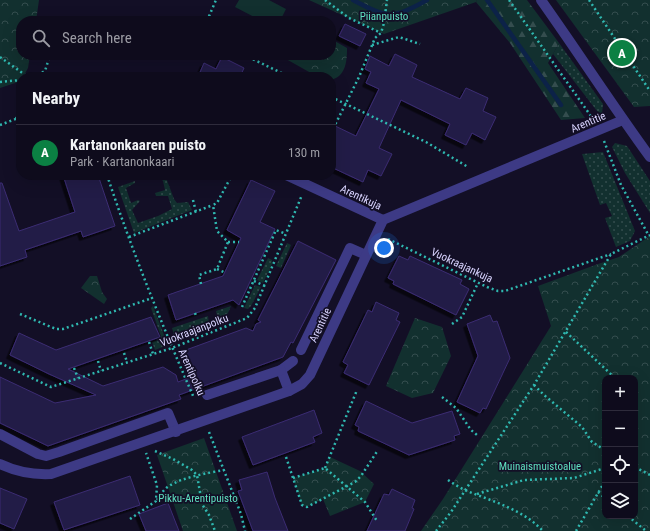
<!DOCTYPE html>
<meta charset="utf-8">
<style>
body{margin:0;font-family:"Roboto Condensed",sans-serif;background:#1c1929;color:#f1f3f6}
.controls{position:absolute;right:12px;bottom:12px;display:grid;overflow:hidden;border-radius:8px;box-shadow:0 4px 16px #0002}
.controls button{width:36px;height:36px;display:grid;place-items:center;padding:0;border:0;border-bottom:1px solid #2e2b3b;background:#0e0b1c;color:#f1f3f6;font:20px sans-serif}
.you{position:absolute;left:384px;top:248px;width:14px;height:14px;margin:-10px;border:3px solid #fff;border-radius:50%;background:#1a73e8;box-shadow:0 0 0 6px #1a73e833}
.badge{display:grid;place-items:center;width:26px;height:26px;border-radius:50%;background:#0b8043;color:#fff;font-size:13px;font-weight:700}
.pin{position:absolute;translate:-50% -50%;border:2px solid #fff;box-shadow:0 1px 4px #0006}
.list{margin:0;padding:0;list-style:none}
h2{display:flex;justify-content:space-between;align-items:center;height:52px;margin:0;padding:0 16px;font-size:17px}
h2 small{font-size:13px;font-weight:400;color:#9b9ba3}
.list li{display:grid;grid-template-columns:26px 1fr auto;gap:12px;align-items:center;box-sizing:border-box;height:56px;padding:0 16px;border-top:1px solid #2e2b3b}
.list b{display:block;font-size:15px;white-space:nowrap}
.list p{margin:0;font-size:13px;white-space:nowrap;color:#9b9ba3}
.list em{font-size:13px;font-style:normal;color:#9b9ba3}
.icon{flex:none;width:22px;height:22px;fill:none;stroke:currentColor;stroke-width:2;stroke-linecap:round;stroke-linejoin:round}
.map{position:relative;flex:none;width:650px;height:531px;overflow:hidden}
.search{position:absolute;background:#0e0b1c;box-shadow:0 4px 16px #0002;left:16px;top:16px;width:320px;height:44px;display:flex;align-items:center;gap:10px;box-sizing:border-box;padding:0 14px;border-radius:16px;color:#9b9ba3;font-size:15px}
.panel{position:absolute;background:#0e0b1c;box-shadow:0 4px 16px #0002;left:16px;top:72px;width:320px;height:108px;border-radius:16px}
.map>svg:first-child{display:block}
</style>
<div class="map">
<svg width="650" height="531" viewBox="0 0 650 531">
<defs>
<pattern id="grass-dots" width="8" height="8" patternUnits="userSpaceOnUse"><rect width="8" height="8" fill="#12302f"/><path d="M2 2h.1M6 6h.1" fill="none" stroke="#344d4e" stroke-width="1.8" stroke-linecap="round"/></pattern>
<pattern id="forest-firs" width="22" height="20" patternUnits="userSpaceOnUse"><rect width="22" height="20" fill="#12302f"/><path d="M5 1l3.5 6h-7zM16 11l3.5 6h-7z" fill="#344d4e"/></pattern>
<pattern id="park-crowns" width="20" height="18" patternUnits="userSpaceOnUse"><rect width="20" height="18" fill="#12302f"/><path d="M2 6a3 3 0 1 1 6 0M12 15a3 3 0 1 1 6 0" fill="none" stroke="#344d4e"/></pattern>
<filter id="shadow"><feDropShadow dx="-3.5" dy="3.5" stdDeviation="0" flood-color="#0009"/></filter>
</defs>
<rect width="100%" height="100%" fill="#130f26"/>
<g fill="url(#grass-dots)">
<polygon points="559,43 603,104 602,114 597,111 553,54"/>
<polygon points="615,143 627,146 650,181 650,213 625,173 612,147"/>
<polygon points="603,152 635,231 630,241 616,247 605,218 612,216 606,203 600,205 582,154"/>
<polygon points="150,175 165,175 174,199 177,203 188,202 192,210 134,233 118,187 135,181 135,183 126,188 131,203 138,200 140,201 132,210 138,223 158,216 172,209 168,196 156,196 155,193 165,190 163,181 159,176 151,177"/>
<polygon points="287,243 291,245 281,268 276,266"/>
<polygon points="268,258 272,260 272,264 263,283 257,280"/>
<polygon points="255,285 261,287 251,306 248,309 244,308"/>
<polygon points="153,306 167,343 165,346 155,350 152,342 162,339 151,308"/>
<polygon points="231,306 224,322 219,324 216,311"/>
<polygon points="208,316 209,324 207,327 186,334 186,337 182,339 174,335 172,328"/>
</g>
<polygon fill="url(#forest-firs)" points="477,0 527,0 559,43 548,63 585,118 561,120 510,43 476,2"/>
<g fill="url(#park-crowns)" fill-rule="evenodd">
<polygon points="0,0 39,0 36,21 21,21 21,55 30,55 28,68 23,77 21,77 21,81 0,88"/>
<polygon points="309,0 477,0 476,2 384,34"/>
<polygon points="556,0 650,0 650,106 634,107"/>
<path d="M331,39L347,48C347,61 346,76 331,80V77H318L279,55H331Z"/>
<path d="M650,236V531H421L443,499L551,326L538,286L598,264L619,257ZM605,378H635V516H605Z"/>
<polygon points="90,276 97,276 102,292 107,299 104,304 81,288"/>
<polygon points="415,318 442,327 451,356 433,393 412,398 386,386"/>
<polygon points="204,438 237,531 183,531 157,455"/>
<polygon points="330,457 360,471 374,484 365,502 330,516 323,499 307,507 302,505 293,478 325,468"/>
</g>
<polygon fill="#12302f" points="239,0 269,0 286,9 280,21 262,21 235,7"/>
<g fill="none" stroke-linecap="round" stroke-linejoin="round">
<g stroke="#0c2248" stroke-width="4.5">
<path d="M353,0C388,18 391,20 427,0"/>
<polyline points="487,0 561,105"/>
</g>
</g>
<g fill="#241b47" stroke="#3b2d73" filter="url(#shadow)">
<polygon points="345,24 366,34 360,46 339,36"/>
<polygon points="395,54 417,65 412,77 460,99 466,88 488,98 483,111 496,117 485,140 472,133 466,145 445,135 450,124 401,100 379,148 392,154 381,176 368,170 363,182 331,167 331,124 356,136 379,89 366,83 371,72 365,69 370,56 389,66"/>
<polygon points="222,57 244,68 240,77 198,77 204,63 216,69"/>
<polygon points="63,175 98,175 115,226 83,237 81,231 25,250 27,257 0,266 0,183 2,183 19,231 75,212"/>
<polygon points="251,180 275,191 260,222 275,229 239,305 233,300 176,320 168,295 223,276 241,238 227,230"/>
<polygon points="298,241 336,260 293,343 291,342 283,357 179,395 181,399 48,446 0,423 0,377 55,403 96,395 49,374 10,355 19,333 56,350 151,317 160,337 68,369 103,386 163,367 176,375 178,382 194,376 186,350 246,328 253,331 256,324 261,322 258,320"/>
<polygon points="399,256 408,260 410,256 462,280 460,284 469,289 456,315 393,284 394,281 388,278"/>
<polygon points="376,302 399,313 396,320 400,322 369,385 344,373 348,365 343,362 368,310 372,312"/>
<polygon points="490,315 493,322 497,321 510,358 486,409 483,408 480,413 457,402 478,356 467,324"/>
<polygon points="366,401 412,423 452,411 460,434 454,436 455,440 409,455 358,431 359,427 355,425"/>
<polygon points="314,410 322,433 313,437 315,442 253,465 242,437"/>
<polygon points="267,472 275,498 288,531 253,531 238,491 242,490 239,480"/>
<polygon points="130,476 140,505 64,530 54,502"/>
<polygon points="0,488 27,499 14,529 0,523"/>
<polygon points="392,489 415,500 412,508 414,509 405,531 367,531 384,494 389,495"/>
<polygon points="168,503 179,531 146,531 139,514"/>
</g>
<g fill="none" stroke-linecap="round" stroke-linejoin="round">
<g stroke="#2fb8b0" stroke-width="2.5" stroke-dasharray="2 3" stroke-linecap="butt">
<polyline points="325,0 349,18 381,33"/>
<polyline points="509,0 593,119"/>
<polyline points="589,0 650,91"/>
<polyline points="207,21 216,0"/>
<polyline points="372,45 399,37 420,44"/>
<polyline points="244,55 290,77"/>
<polyline points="0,57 28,77"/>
<polyline points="33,77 45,71 50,55"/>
<polyline points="0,82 21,80"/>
<polyline points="331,97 426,142 468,167"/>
<polyline points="16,119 21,103"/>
<polyline points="0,125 21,117"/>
<polyline points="331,133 359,77 375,38 381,33 384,23 387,0"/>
<polyline points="604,141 621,185 649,236"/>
<path d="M107,175C132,251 162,325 194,398"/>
<polyline points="193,200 196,212"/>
<polyline points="129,237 213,205"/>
<polyline points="388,239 487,287 498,291 505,291 611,254"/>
<polyline points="228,242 239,242"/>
<polyline points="217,269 226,273"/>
<polyline points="254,281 265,286"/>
<polyline points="201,284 199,275 217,269 228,242 217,231 213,205 217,203 232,175"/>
<polyline points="242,307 276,230 286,234"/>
<polyline points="195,313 196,316"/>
<polyline points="20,314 56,329 63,329 152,298"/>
<polyline points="452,324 462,317 478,283"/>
<polyline points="566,332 615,378"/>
<polyline points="149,342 153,354"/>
<polyline points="124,353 127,362"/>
<polyline points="98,361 101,371"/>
<polyline points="0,363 51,387 172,348 247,318 255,308 302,195"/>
<polyline points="74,368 78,378"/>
<polyline points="534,385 544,395 582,427 592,442 605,450"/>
<polyline points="442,397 456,408 471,430 477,435"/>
<polyline points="209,432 241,514 245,531"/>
<polyline points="155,451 173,459 192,470 197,475 202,504 209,515 215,531"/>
<polyline points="286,457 302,505 307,507 355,482 361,476 378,450"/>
<polyline points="635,467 650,475"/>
<polyline points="325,468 357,390"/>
<polyline points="293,478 325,468 365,502 377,521"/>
<path d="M448,480C454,484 460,488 467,491C494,502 522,509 543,531"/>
<polyline points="598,492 605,498"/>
<polyline points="477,494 524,480 574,478 605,468"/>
<path d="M157,500C160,495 164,489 169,486C183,477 208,473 224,470"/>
<polyline points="628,516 646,531"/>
<polyline points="130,519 156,501 157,485 146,453"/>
<polyline points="436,531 451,512 534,385 611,254 650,235"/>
<polyline points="576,531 605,481"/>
</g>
<g stroke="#3d3a85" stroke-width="10">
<path d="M541,0C578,52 612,105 650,157"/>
<polyline points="286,175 383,220"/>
<polyline points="301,350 350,248 366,255"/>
<polyline points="289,391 281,370 293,361"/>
<polyline points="207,395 281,370"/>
<polyline points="0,434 38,454 46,456 59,452 168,413 176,432"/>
<path d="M0,464C17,472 32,475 51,474L289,391L302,384L310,375L383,220L623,120"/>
</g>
</g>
<g text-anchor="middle" stroke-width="3.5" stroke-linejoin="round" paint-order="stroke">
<g font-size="11" fill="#5fe0c0" stroke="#130f26">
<text x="384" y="20">Piianpuisto</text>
<text x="540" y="470">Muinaismuistoalue</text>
<text x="198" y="502">Pikku-Arentipuisto</text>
</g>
<g font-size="11" fill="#d9d4ff" stroke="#130f26">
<text transform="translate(588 122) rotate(-23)" y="4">Arentitie</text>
<text transform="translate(361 197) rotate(25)" y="4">Arentikuja</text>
<text transform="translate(462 265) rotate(25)" y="4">Vuokraajankuja</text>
<text transform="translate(320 325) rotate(-65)" y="4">Arentitie</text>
<text transform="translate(194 330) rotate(-21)" y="4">Vuokraajanpolku</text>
<text transform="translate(192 372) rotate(66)" y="4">Arentipolku</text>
</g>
</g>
</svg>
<div class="controls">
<button>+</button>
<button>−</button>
<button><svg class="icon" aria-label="locate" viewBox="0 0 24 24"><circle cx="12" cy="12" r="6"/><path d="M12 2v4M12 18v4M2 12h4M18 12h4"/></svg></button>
<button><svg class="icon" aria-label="layers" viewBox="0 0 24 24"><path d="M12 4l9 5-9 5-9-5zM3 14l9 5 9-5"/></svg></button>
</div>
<div class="you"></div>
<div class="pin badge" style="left:622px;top:53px">A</div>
<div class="search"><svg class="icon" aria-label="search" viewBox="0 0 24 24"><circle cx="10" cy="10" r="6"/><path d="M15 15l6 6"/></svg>Search here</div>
<section class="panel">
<h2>Nearby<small></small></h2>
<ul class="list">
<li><span class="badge">A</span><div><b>Kartanonkaaren puisto</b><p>Park · Kartanonkaari</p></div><em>130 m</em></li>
</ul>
</section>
</div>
